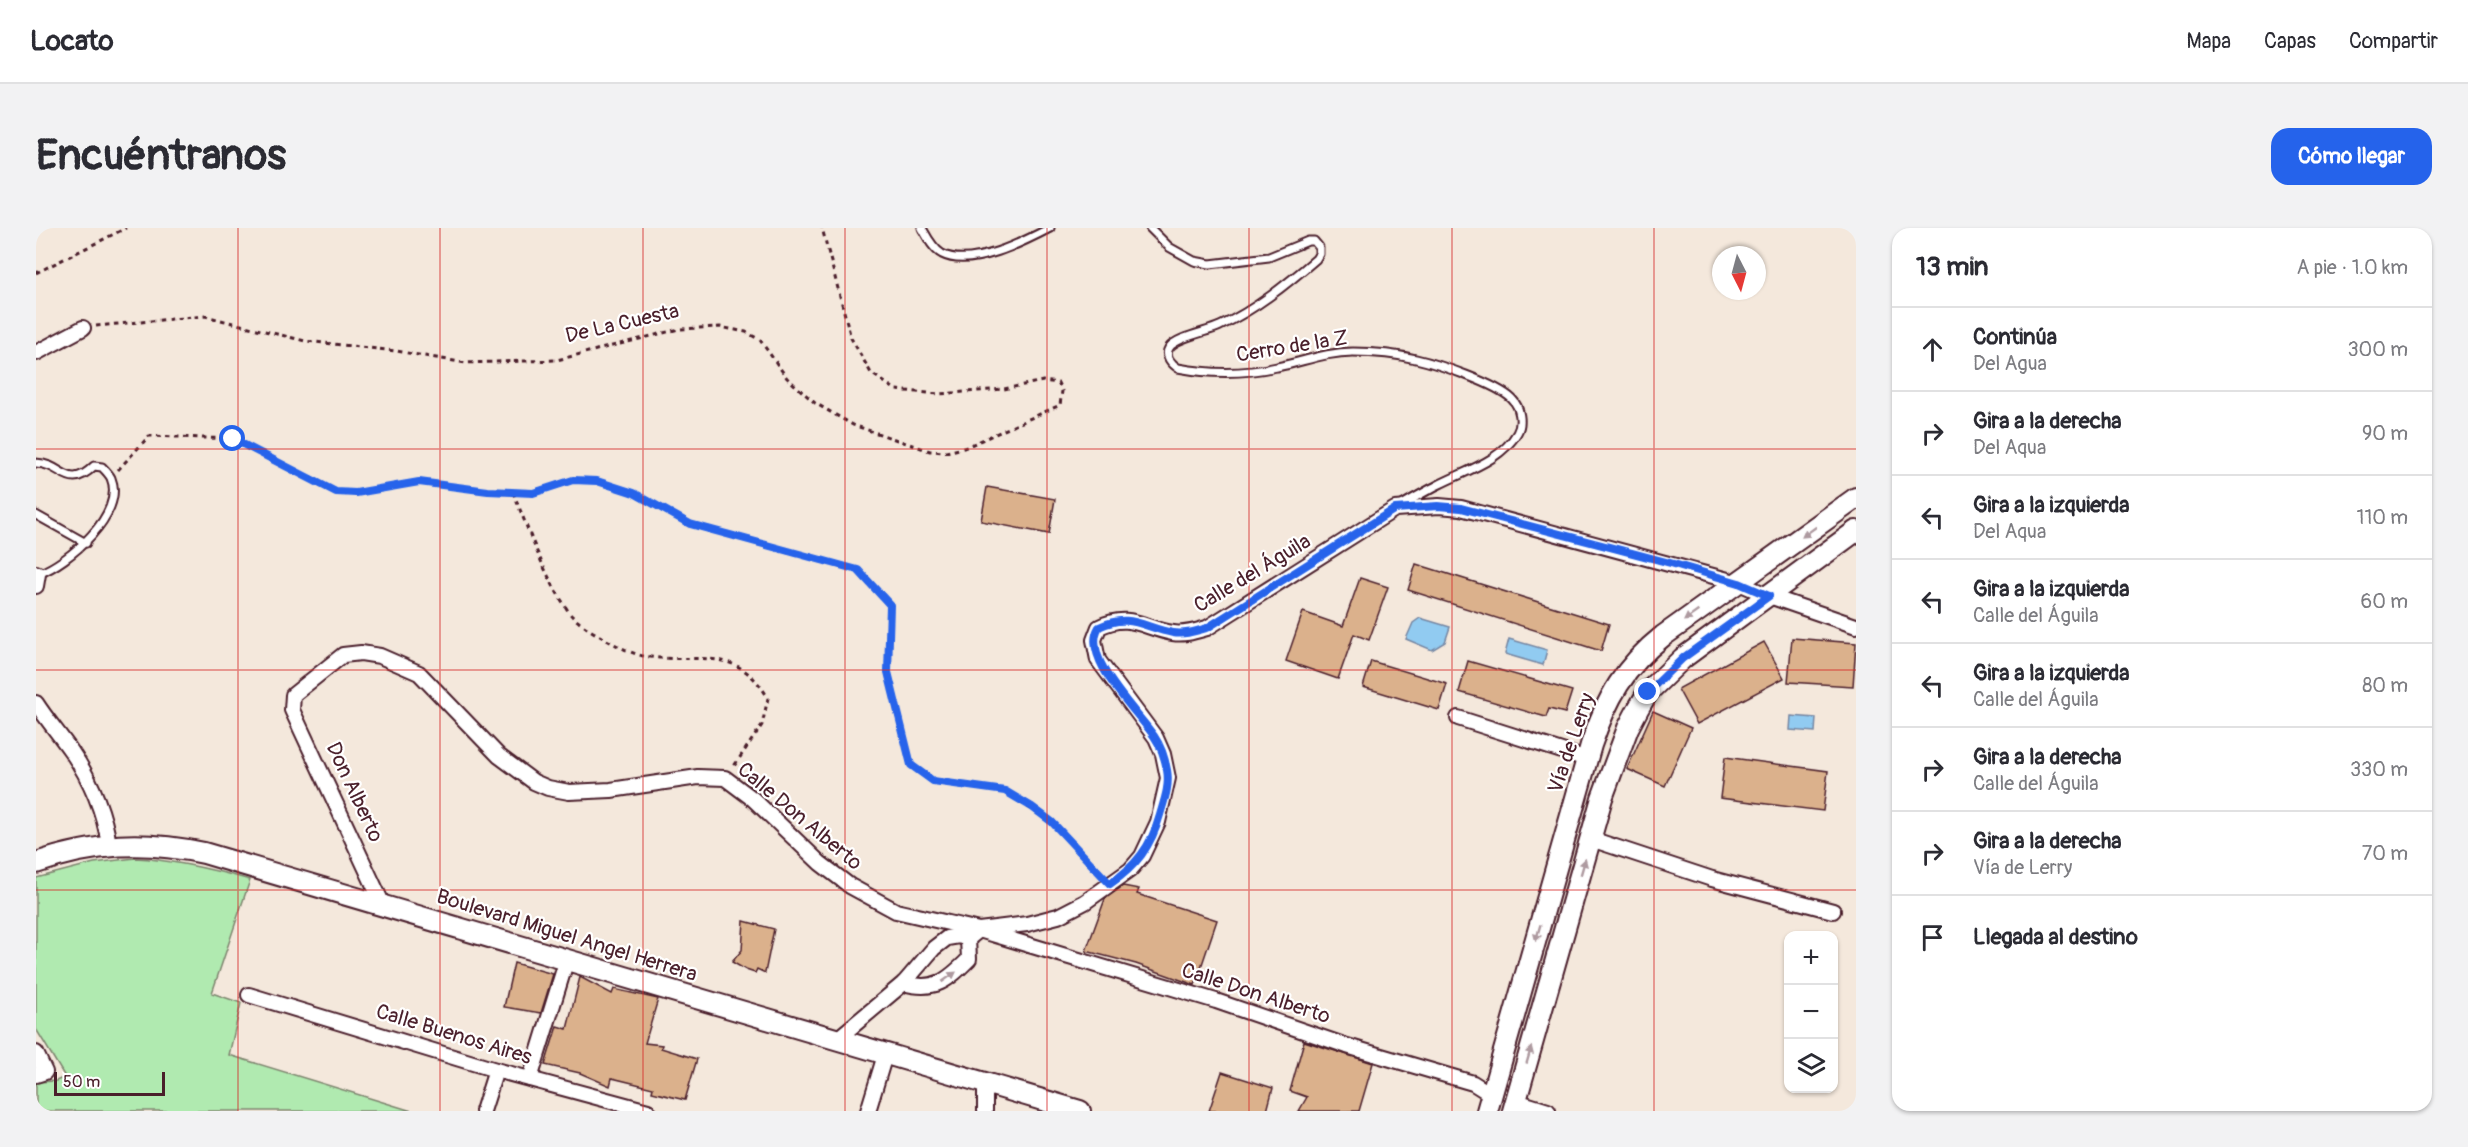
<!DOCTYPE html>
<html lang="es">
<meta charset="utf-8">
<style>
body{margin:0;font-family:Pangolin,sans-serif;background:#f2f2f3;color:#2b2b33}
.controls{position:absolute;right:18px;bottom:18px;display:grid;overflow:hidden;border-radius:12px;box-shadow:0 2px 4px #0004}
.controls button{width:54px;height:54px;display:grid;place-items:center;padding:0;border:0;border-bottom:2px solid #e1e1e2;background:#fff;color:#2b2b33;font:30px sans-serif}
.compass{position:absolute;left:1676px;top:18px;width:54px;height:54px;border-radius:50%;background:#fff;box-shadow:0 2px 4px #0004;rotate:174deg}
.scale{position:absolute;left:18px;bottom:15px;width:111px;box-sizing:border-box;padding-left:6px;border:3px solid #4a1f2b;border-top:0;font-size:16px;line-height:21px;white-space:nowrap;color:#4a1f2b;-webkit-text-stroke:4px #fff;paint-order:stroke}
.stop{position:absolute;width:18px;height:18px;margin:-14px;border:4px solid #2563eb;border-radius:50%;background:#fff}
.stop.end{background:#2563eb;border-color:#fff;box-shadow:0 2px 6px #0008}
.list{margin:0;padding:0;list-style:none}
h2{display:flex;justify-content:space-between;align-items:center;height:78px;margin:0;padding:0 24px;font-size:26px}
h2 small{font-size:20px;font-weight:400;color:#7c7c81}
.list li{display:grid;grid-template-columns:39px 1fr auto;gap:18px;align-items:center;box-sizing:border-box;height:84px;padding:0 24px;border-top:2px solid #e1e1e2}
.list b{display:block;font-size:22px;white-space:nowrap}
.list p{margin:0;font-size:20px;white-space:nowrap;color:#7c7c81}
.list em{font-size:20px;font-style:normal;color:#7c7c81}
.icon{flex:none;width:33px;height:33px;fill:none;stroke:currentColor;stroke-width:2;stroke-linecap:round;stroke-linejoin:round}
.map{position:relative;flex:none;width:1820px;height:883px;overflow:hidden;border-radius:18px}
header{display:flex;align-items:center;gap:36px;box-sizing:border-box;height:84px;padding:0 30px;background:#fff;border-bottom:2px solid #e1e1e2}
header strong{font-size:28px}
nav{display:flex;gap:33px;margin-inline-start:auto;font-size:21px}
.intro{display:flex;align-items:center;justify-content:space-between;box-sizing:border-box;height:144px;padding:0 36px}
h1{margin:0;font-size:42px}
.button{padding:15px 27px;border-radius:18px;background:#2563eb;color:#fff;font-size:21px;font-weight:700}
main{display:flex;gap:36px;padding:0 36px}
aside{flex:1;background:#fff;border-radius:18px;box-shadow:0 2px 4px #0004}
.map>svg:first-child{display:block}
</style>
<header>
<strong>Locato</strong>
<nav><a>Mapa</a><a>Capas</a><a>Compartir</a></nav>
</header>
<div class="intro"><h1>Encuéntranos</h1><a class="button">Cómo llegar</a></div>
<main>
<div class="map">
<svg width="1820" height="883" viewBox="0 0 1820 883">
<rect width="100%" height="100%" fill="#f4e8dc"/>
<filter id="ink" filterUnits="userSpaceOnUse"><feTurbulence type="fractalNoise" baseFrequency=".0167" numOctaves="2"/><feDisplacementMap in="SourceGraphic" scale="12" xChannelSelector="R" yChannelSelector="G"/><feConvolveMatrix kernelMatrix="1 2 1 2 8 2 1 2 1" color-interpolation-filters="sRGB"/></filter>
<g filter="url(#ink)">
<path fill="#b0eab0" stroke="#7d846e" stroke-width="1.5" d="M99,630C139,632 176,641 214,652L176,765L205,775L193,827L376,883H0V854L20,853L29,849L0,801V650L58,635Z"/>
<g fill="#91cbf1" stroke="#7586a2" stroke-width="1.5">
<polygon points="1384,390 1414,399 1409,414 1396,422 1370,411 1377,395"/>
<polygon points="1473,411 1511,422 1507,437 1469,426"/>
<polygon points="1755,488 1780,490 1779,504 1754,502"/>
</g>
<g fill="#dbb18c" stroke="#4a1f2b" stroke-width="1.5">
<polygon points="951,259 1019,271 1013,306 945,293"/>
<polygon points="1380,336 1573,396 1565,423 1372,362"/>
<polygon points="1324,350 1352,359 1333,412 1318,406 1302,451 1250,433 1267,384 1307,398"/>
<polygon points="1756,410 1820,415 1817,458 1752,454"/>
<polygon points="1728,414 1748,450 1661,496 1642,461"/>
<polygon points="1335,433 1411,456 1403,482 1327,459"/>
<polygon points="1432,433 1536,463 1529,485 1513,481 1510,489 1423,464"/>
<polygon points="1617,483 1655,500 1629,558 1591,541"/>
<polygon points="1689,529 1792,543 1787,583 1684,570"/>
<polygon points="1087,658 1103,661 1101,666 1181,692 1159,757 1100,736 1050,723 1069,671"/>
<polygon points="708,693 738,701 729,745 721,741 719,745 710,742 696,734 706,722"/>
<polygon points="478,735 517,746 505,785 468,779"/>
<polygon points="544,749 576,766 578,761 622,771 609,815 626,817 625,820 661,831 649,872 616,864 617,860 576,850 574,858 544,845 509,837 521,798 531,801"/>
<polygon points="1268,813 1337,835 1323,883 1263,883 1271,869 1254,863"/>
<polygon points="1186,844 1237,860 1231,883 1173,883"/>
</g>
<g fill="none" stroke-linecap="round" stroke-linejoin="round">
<defs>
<g id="lane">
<path d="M886,0C891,9 897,21 906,26C935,41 989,13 1014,0"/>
<path d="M1114,0L1133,19L1158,33L1174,36L1233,29L1272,13H1278L1283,19V26L1280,31C1251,56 1219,82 1184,98C1172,104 1140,109 1133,120C1128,128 1136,136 1142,140C1174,146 1209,146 1241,139C1267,134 1290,124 1317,124C1338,124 1360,126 1380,131C1402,136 1461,156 1476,171C1484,179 1487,195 1481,205C1465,233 1429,243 1402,257C1390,263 1378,270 1366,277"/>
<path d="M0,235C28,236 31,264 58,238L66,239C69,242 73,246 75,250C90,286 32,335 2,346"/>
<polyline points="0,287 50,315"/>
</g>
<g id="street">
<polyline points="0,125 47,100"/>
<polyline points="0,345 2,346 0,358"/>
<path d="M0,475C11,492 24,507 35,523C55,552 68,583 73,617"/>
<polyline points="1422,490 1551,531"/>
<polyline points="1555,611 1676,651 1797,683"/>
<polyline points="347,677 256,482 257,467 307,427 325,425 344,428 383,445 463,528 498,554 512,560 533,564 575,562 662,549 689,550 717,571 784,635 814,658 860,683 943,702 1180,773 1311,818 1437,855 1456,867"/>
<path d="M932,711L943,702L991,696L1022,688L1049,674L1094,642L1106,628L1122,594L1132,550L1127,526L1120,510L1062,432L1058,412L1063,399C1094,384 1107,400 1137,405C1149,407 1160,403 1171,400L1359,281L1403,278L1425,280L1703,355L1733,368L1820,398"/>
<path d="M868,755C899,764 912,752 933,731L932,711"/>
<polyline points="213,767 460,842 612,883"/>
<polyline points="800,812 868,755 898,720 911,710 923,708 932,711"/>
<polyline points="0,825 9,844 0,847"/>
<polyline points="494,851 531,731"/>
<polyline points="949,856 949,883"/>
<polyline points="1480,873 1512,883"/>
<polyline points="447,883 460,842"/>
<polyline points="832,883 849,827"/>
</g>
<g id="secondary">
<path d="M0,635C59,615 107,612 168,625L1044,883"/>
<path d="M1451,883L1555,517C1571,470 1588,439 1627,408L1820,270"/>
<polyline points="1477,883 1566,570 1592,500 1602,481 1612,464 1647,430 1820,303"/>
</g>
</defs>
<use href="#lane" stroke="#4a1f2b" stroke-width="11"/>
<use href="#street" stroke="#4a1f2b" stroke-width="18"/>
<use href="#secondary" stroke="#4a1f2b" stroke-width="24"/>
<g stroke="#4a1f2b" stroke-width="3" stroke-dasharray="4.5 4.5" stroke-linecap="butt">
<polyline points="0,45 90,0"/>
<polyline points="60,98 169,88 269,113 360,123 429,135 521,132 643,101 684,99 710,104 724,112 751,150 779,175 817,197 894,223 910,224 928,220 1024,177 1026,163 1022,155 1007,153 968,161 903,166 860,162 835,145 815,110 786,0"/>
<polyline points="82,242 113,208 197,211 300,264 320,265 383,254 452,263 497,265 537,252 561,253 598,265 654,296 822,342 854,377 852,444 875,537 897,553 969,563 1016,594 1065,646"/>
<path d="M477,264C492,301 505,339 526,373C529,377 532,384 536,388C547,400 591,425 607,428C659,437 700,414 732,470L726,497L696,541"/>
</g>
<use href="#lane" stroke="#fff" stroke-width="7"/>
<use href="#street" stroke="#fff" stroke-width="14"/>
<use href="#secondary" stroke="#fff" stroke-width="20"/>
</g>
<defs><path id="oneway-solid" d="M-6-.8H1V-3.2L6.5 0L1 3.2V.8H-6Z" transform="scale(1.5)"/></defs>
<g fill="#ae9aa0">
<use href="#oneway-solid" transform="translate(1773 304) rotate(144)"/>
<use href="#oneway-solid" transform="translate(1655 388) rotate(145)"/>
<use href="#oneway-solid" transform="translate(1547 639) rotate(-74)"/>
<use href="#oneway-solid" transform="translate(1502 705) rotate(106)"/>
<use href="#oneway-solid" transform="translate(913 749) rotate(-35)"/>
<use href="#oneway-solid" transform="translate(1493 827) rotate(-74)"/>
</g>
</g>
<g fill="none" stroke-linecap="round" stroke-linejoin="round" filter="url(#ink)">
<path stroke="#2563eb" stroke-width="8" d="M197,211L300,264L320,265L383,254L452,263L497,265L537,252L561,253L598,265L654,296L822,342L854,377L852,444L875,537L897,553L969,563L996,579L1016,594L1074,656C1100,638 1115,619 1124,587C1128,573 1134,558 1131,542C1129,531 1125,518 1118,508C1101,483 1044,430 1063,399C1094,384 1108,400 1137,405C1149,407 1160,403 1171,400L1359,281L1402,278L1425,280L1638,336L1703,355L1733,368L1647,430L1612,464"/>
</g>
<path fill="none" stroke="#d62828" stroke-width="1.5" stroke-opacity="0.55" d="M202,0V883M404,0V883M607,0V883M809,0V883M1011,0V883M1213,0V883M1416,0V883M1618,0V883M0,221H1820M0,442H1820M0,662H1820"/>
<g text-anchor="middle" stroke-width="4.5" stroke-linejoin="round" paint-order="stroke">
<g font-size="21" fill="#4a1f2b" stroke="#fff">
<text transform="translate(586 95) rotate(-13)" y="7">De La Cuesta</text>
<text transform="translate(1256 118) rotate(-9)" y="7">Cerro de la Z</text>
<text transform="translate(1216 345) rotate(-31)" y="7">Calle del Águila</text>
<text transform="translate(1535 515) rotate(-71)" y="7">Vía de Lerry</text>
<text transform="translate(319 564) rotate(65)" y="7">Don Alberto</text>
<text transform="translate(764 588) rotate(40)" y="7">Calle Don Alberto</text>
<text transform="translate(531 707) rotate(17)" y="7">Boulevard Miguel Angel Herrera</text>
<text transform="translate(1220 765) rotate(18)" y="7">Calle Don Alberto</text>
<text transform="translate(418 806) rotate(17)" y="7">Calle Buenos Aires</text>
</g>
</g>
</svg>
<div class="controls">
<button>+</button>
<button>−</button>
<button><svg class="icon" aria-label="layers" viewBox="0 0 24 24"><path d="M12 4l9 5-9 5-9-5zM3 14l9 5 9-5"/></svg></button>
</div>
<svg class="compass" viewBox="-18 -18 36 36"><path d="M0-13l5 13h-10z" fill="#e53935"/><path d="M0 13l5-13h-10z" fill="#7c7c81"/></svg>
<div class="scale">50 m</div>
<div class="stop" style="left:197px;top:211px"></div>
<div class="stop end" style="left:1612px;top:464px"></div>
</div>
<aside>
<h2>13 min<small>A pie · 1.0 km</small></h2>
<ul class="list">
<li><svg class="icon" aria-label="ahead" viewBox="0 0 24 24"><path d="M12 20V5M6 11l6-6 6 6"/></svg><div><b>Continúa</b><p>Del Agua</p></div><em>300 m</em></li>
<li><svg class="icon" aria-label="right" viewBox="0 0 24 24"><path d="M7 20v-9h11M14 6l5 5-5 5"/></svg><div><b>Gira a la derecha</b><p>Del Aqua</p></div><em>90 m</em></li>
<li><svg class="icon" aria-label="left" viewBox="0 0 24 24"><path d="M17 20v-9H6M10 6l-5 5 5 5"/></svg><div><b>Gira a la izquierda</b><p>Del Aqua</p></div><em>110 m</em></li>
<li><svg class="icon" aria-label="left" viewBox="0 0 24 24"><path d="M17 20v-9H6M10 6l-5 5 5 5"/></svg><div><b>Gira a la izquierda</b><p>Calle del Águila</p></div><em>60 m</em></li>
<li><svg class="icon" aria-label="left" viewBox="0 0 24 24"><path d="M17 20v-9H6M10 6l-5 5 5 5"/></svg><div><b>Gira a la izquierda</b><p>Calle del Águila</p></div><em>80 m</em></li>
<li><svg class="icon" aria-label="right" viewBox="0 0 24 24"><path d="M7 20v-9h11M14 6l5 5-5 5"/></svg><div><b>Gira a la derecha</b><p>Calle del Águila</p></div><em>330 m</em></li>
<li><svg class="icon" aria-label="right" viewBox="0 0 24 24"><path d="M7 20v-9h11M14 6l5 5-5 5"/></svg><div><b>Gira a la derecha</b><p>Vía de Lerry</p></div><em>70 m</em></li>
<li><svg class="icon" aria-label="arrive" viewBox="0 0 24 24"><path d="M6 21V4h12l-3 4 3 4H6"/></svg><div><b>Llegada al destino</b></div></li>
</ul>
</aside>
</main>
